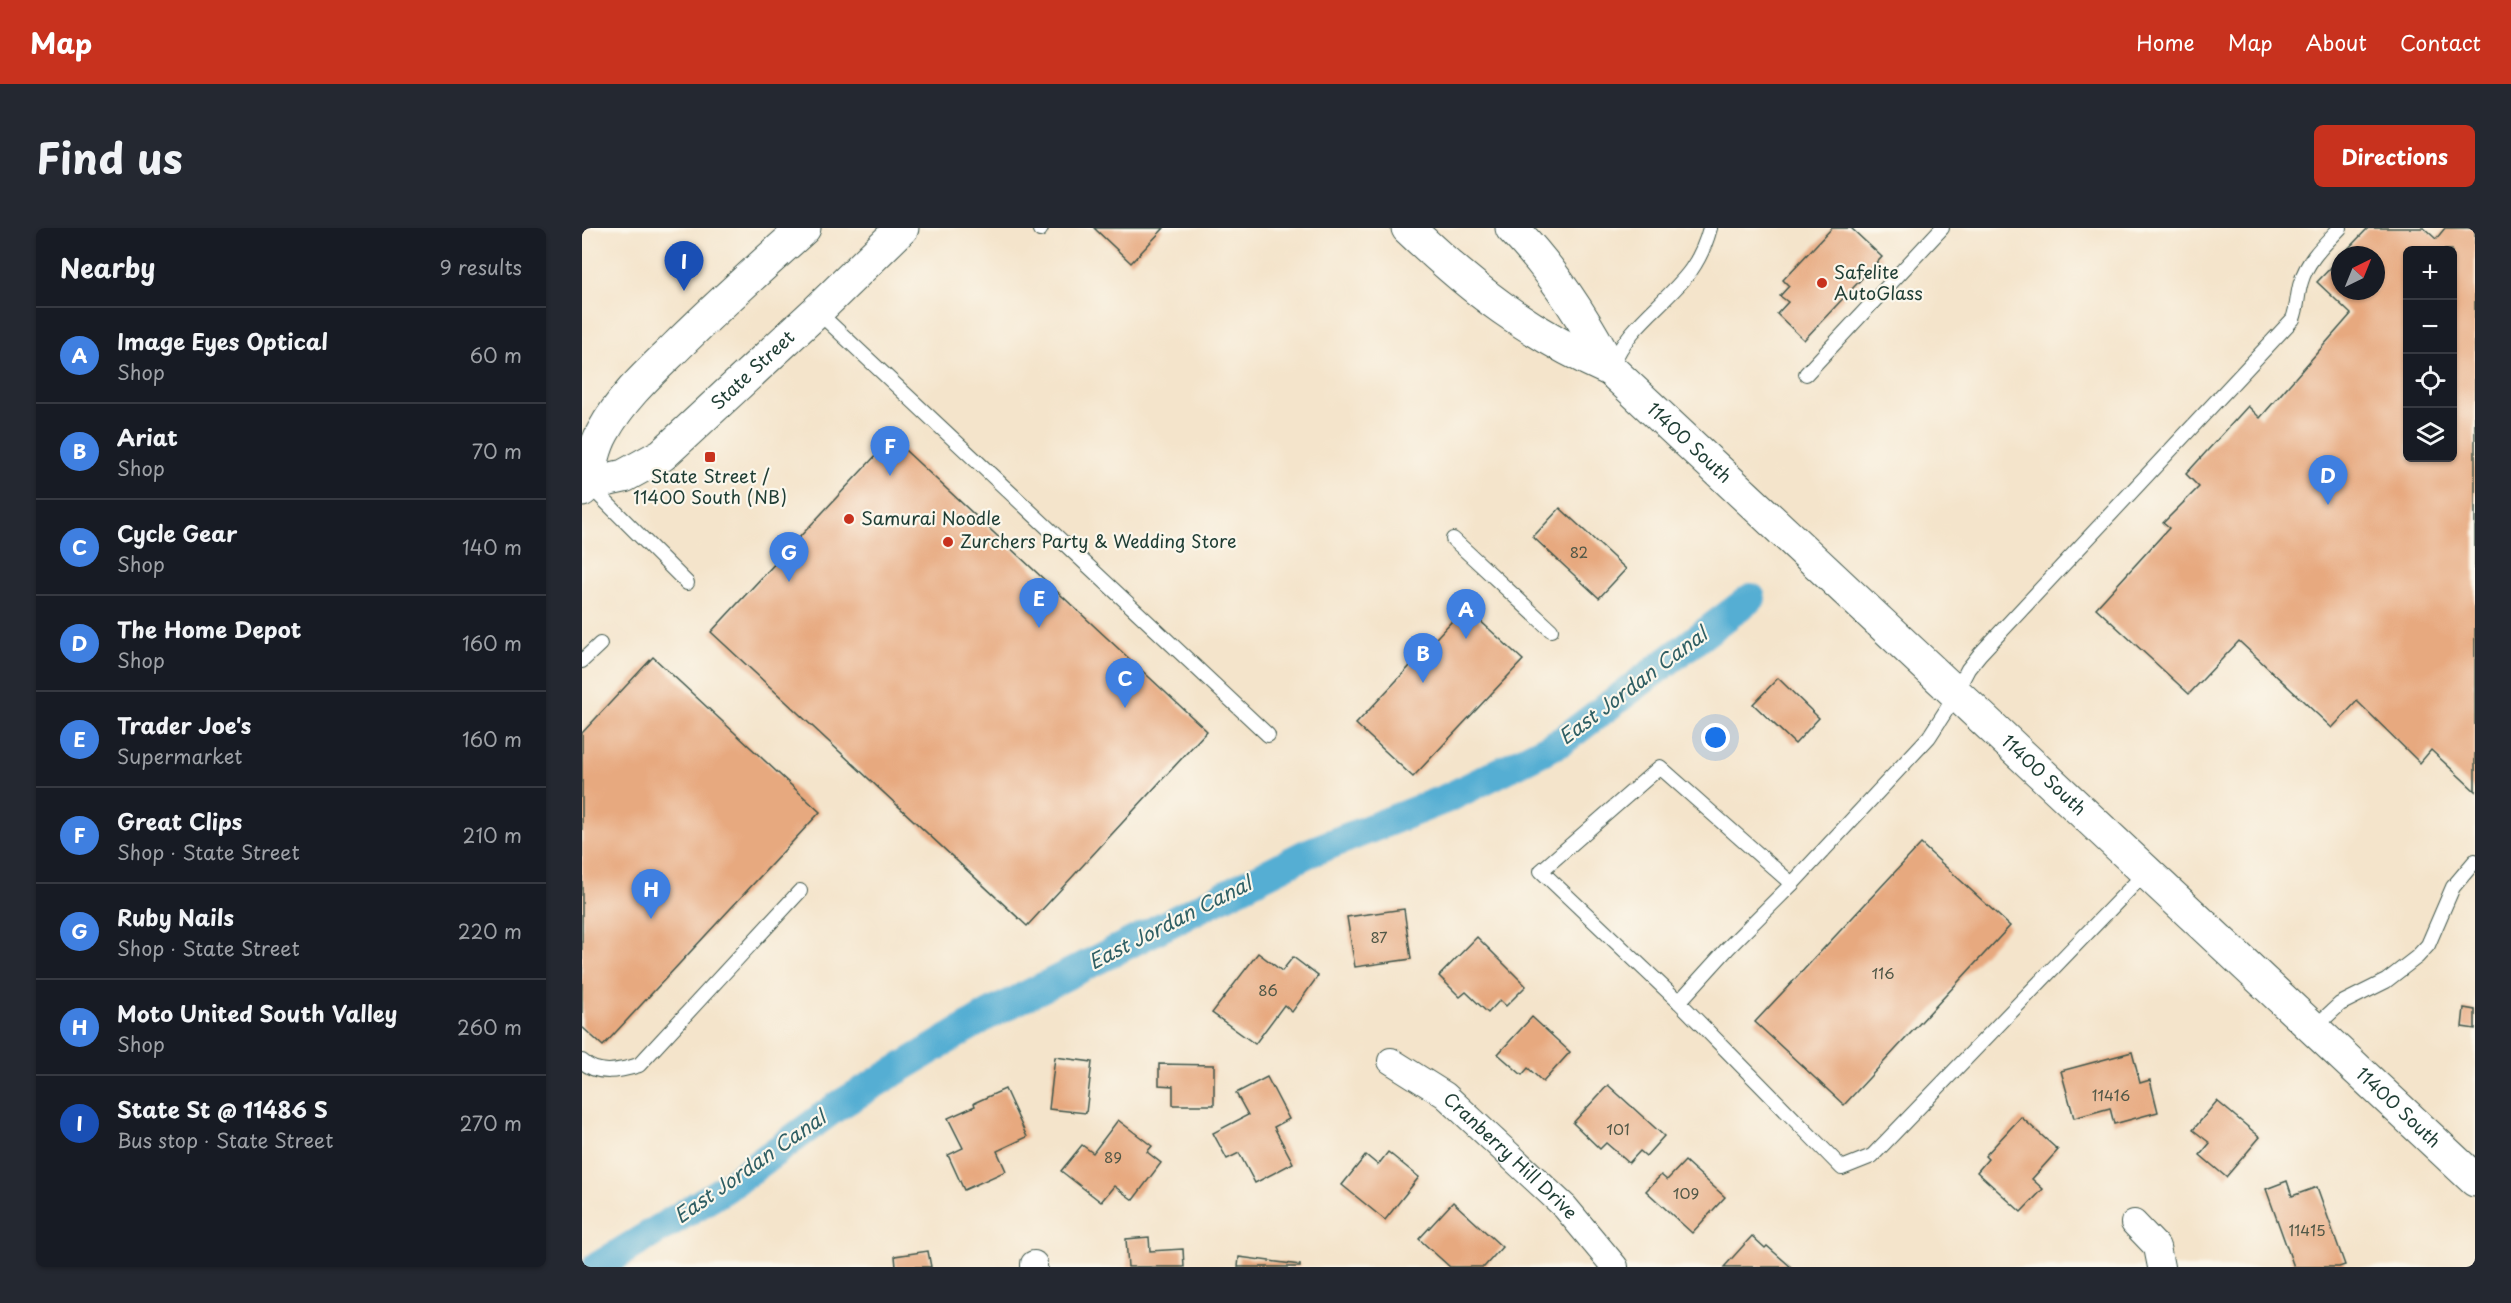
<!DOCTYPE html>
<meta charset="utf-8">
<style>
body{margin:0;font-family:"Playpen Sans",sans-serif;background:#242831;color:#f1f3f6}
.controls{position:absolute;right:18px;top:18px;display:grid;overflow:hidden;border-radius:9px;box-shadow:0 2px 4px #0004}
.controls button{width:54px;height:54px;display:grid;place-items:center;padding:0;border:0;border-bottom:2px solid #363941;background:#171b24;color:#f1f3f6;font:30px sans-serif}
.compass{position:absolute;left:1749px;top:18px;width:54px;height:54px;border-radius:50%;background:#171b24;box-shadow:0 2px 4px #0004;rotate:43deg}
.you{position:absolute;left:1134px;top:510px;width:21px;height:21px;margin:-15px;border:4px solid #fff;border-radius:50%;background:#1a73e8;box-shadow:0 0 0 9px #1a73e833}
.badge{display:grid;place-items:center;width:39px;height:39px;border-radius:50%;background:#c8321e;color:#fff;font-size:20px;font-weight:700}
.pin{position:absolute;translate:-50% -50px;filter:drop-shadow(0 2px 3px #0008)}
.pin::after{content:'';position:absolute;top:32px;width:21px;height:18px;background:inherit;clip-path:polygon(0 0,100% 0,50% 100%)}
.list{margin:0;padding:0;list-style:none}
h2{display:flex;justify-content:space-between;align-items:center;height:78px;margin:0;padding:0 24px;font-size:26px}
h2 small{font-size:20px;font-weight:400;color:#9ea1a6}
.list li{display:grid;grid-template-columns:39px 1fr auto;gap:18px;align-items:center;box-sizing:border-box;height:96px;padding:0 24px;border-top:2px solid #363941}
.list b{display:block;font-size:22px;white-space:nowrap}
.list p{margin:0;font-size:20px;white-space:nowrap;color:#9ea1a6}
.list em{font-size:20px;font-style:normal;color:#9ea1a6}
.icon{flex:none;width:33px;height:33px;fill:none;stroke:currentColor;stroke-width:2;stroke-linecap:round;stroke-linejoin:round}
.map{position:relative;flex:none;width:1893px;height:1039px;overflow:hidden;border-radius:9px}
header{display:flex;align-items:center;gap:36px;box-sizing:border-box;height:84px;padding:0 30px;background:#c8321e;color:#fff}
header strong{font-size:28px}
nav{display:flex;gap:33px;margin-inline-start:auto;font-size:21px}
.intro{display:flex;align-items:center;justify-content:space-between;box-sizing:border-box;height:144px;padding:0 36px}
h1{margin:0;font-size:42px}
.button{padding:15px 27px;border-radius:9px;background:#c8321e;color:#fff;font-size:21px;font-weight:700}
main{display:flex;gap:36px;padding:0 36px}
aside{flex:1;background:#171b24;border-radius:9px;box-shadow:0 2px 4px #0004}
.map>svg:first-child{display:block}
</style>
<header>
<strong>Map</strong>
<nav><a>Home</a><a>Map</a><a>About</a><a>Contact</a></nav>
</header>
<div class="intro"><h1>Find us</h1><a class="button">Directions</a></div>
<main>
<aside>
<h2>Nearby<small>9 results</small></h2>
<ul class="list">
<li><span class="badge" style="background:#3f7fe0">A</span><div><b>Image Eyes Optical</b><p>Shop</p></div><em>60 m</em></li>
<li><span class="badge" style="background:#3f7fe0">B</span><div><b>Ariat</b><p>Shop</p></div><em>70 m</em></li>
<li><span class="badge" style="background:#3f7fe0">C</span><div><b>Cycle Gear</b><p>Shop</p></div><em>140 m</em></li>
<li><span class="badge" style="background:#3f7fe0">D</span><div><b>The Home Depot</b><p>Shop</p></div><em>160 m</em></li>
<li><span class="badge" style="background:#3f7fe0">E</span><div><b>Trader Joe's</b><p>Supermarket</p></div><em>160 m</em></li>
<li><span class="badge" style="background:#3f7fe0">F</span><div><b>Great Clips</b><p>Shop · State Street</p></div><em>210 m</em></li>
<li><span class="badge" style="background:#3f7fe0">G</span><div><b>Ruby Nails</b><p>Shop · State Street</p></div><em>220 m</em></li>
<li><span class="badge" style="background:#3f7fe0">H</span><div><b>Moto United South Valley</b><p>Shop</p></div><em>260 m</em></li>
<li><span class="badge" style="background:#1a4fb4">I</span><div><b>State St @ 11486 S</b><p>Bus stop · State Street</p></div><em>270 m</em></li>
</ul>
</aside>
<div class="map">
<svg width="1893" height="1039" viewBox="0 0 1893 1039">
<rect width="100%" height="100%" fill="#fbf7ec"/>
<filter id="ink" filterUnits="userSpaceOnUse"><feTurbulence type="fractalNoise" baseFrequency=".0167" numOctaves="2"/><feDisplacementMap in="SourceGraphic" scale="12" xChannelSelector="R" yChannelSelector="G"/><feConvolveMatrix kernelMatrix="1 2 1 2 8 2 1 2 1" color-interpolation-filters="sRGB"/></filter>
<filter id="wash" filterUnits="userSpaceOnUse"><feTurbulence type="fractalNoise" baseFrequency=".008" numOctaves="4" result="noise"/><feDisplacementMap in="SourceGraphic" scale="24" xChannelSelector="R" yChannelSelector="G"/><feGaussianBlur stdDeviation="1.35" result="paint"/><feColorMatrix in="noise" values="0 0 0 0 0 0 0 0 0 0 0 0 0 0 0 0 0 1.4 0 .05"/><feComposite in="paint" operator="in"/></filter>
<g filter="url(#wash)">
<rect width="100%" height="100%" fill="#f4e4cb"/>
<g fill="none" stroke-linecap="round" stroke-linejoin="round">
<polyline stroke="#55aed3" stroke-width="30" points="15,1039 144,960 254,879 406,787 724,626 868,569 980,513 1169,370"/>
</g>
<g id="blocks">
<g fill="#e7a97f" fill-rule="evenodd">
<polygon points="512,0 582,0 549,35"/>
<polygon points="1250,0 1269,0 1300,29 1222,112 1195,86 1206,74 1198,68 1207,58 1201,52"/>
<path d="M1786,0H1842L1854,11L1863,0H1893V563L1849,522L1838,535L1775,473L1750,500L1657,413L1607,466L1514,380L1587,300L1581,295L1617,259L1604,246L1666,178L1678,190L1769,86L1735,54L1758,30V63H1794V27H1760ZM1826,22H1870V230H1826Z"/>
<polygon points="310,210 625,503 445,698 129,404"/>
<polygon points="978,280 1044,341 1017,370 951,309"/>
<polygon points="883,379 941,432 831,549 774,496"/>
<polygon points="71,429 238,584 21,818 0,799 0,505"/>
<polygon points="1196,450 1237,490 1213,516 1171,476"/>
<polygon points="1339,616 1428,698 1262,877 1173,794"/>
<polygon points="822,681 829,731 773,739 765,689"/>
<polygon points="895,709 944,758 924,778 918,772 906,785 884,764 878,769 857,748"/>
<polygon points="676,725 700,743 711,729 736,748 710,784 702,777 673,816 630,785"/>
<polygon points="1882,780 1893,782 1893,801 1880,799"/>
<polygon points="950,789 988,824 961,854 946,840 940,847 916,826"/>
<polygon points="1550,824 1558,855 1568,852 1576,884 1532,896 1528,880 1492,890 1479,843"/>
<polygon points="473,829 510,834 504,885 467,881"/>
<polygon points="577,836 632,837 632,877 591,877 591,858 577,857"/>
<polygon points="685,849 707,891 692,899 711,935 673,955 657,925 645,931 631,905 666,887 654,865"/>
<polygon points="1026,857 1082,908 1064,928 1058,923 1047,935 1024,915 1018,921 991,895"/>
<polygon points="423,861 445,909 415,923 424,943 382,962 366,927 381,920 366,890 393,878 392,875"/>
<polygon points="1635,873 1678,909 1644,949 1618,927 1628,915 1611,902"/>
<polygon points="1439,889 1476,922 1450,951 1461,961 1439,984 1395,944 1406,931 1403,928"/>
<polygon points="536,892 570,918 565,924 579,935 551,972 532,958 519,974 479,943 500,917 511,925"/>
<polygon points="806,924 837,949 803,992 760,957 784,927 796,937"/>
<polygon points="1103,933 1143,969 1110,1005 1064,963 1079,947 1085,952"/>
<polygon points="1705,953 1710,968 1735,959 1763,1037 1757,1039 1712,1039 1684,961"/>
<polygon points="871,974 920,1019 902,1039 868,1039 837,1011"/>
<polygon points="1170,1008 1183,1020 1185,1018 1209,1039 1142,1039"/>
<polygon points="567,1009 568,1023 601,1021 602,1039 546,1039 544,1011"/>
<polygon points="346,1023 349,1039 314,1039 313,1028"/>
<polygon points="657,1029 718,1037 718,1039 656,1039"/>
</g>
</g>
</g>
<g filter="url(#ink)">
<use href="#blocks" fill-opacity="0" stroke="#3f564b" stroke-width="1.5"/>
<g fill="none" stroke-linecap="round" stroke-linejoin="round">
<defs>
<g id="service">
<polyline points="458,2 459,0"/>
<polyline points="235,83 686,507"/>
<path d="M1030,138C1046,97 1084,76 1109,42C1118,29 1124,15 1128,0"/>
<polyline points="1224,146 1360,0"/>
<polyline points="8,258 105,355"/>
<polyline points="871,311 969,402"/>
<polyline points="0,433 18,416"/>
<path d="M1565,643L1290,928L1260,940L1097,774L959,643L1078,539L1210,656L1347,509L1365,481L1386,441L1398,426L1711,91C1716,78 1715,67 1719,54C1725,32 1743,16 1758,0"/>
<polyline points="1097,774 1146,720 1210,656"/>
<polyline points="1732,800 1758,776 1804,753 1835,729 1846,717 1871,659 1893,633"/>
<path d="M0,833C15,848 38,843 57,837L218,663"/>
</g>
<g id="minor">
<path id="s1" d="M809,833L863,867L983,979L1033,1039"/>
<polyline points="1552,995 1575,1019 1579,1039"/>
<polyline points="452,1036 452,1039"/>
</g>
<g id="secondary">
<path d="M6,256C9,238 12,220 21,204C39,171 65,147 92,121C134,79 178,40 222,0"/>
<path id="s2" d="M0,262L6,256L42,248L80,227L235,83L320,0"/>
</g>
<g id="primary">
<path id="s3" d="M826,0C892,63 945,104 1029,142L1893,952"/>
<path d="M930,0C971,42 1002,90 1029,142"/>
</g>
</defs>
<use href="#service" stroke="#3f564b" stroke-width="16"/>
<use href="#minor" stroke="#3f564b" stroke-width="28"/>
<use href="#secondary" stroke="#3f564b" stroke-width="35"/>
<use href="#primary" stroke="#3f564b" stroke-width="35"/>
<use href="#service" stroke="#fff" stroke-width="14"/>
<use href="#minor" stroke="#fff" stroke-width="26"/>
<use href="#secondary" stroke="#fff" stroke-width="33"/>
<use href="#primary" stroke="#fff" stroke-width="33"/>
</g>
</g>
<g fill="#c8321e" stroke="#fbf7ec" stroke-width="2">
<circle cx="1240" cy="55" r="6"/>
<rect x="122" y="223" width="12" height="12" rx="3"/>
<circle cx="267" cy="291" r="6"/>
<circle cx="366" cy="314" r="6"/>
</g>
<g text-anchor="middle" stroke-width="4.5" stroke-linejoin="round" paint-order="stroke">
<g font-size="15" fill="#515847">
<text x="997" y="330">82</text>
<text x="797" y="715">87</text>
<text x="1301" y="751">116</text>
<text x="686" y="768">86</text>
<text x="1529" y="873">11416</text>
<text x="1036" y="907">101</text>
<text x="531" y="935">89</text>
<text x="1104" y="971">109</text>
<text x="1725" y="1008">11415</text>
</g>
<g font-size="18" fill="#1f3d34" stroke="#fbf7ec" text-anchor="start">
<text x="1252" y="51">Safelite<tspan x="1252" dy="21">AutoGlass</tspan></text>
<text x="128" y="255" text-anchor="middle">State Street /<tspan x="128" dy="21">11400 South (NB)</tspan></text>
<text x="279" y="297">Samurai Noodle</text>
<text x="378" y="320">Zurchers Party &amp; Wedding Store</text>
</g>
<g font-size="18" fill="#1f3d34" stroke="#fbf7ec">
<text dy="6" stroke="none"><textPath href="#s2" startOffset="213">State Street</textPath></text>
<text dy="6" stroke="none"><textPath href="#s3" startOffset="356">11400 South</textPath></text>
<text dy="6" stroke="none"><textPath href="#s3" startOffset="842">11400 South</textPath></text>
<text dy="6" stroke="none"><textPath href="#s3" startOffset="1328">11400 South</textPath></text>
<text dy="6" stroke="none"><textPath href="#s1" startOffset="153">Cranberry Hill Drive</textPath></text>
</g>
<g font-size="20" font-style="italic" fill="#2f5f64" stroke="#fbf7ec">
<text transform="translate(1051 458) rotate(-37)" y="7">East Jordan Canal</text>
<text transform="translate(588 695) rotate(-27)" y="7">East Jordan Canal</text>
<text transform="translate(168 939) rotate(-35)" y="7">East Jordan Canal</text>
</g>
</g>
</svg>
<div class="controls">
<button>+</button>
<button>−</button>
<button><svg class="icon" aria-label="locate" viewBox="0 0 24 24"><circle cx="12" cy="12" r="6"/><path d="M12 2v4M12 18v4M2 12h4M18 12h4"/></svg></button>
<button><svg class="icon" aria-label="layers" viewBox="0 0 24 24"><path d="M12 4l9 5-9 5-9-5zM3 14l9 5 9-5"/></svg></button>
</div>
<svg class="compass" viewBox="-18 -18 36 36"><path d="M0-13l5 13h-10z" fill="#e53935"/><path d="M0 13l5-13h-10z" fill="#9ea1a6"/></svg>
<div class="you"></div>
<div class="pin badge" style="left:884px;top:411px;background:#3f7fe0">A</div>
<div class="pin badge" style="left:841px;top:455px;background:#3f7fe0">B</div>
<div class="pin badge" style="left:543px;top:480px;background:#3f7fe0">C</div>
<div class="pin badge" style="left:1746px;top:277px;background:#3f7fe0">D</div>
<div class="pin badge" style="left:457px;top:400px;background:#3f7fe0">E</div>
<div class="pin badge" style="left:308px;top:248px;background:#3f7fe0">F</div>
<div class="pin badge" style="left:207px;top:354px;background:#3f7fe0">G</div>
<div class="pin badge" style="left:69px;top:691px;background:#3f7fe0">H</div>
<div class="pin badge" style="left:102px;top:63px;background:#1a4fb4">I</div>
</div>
</main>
